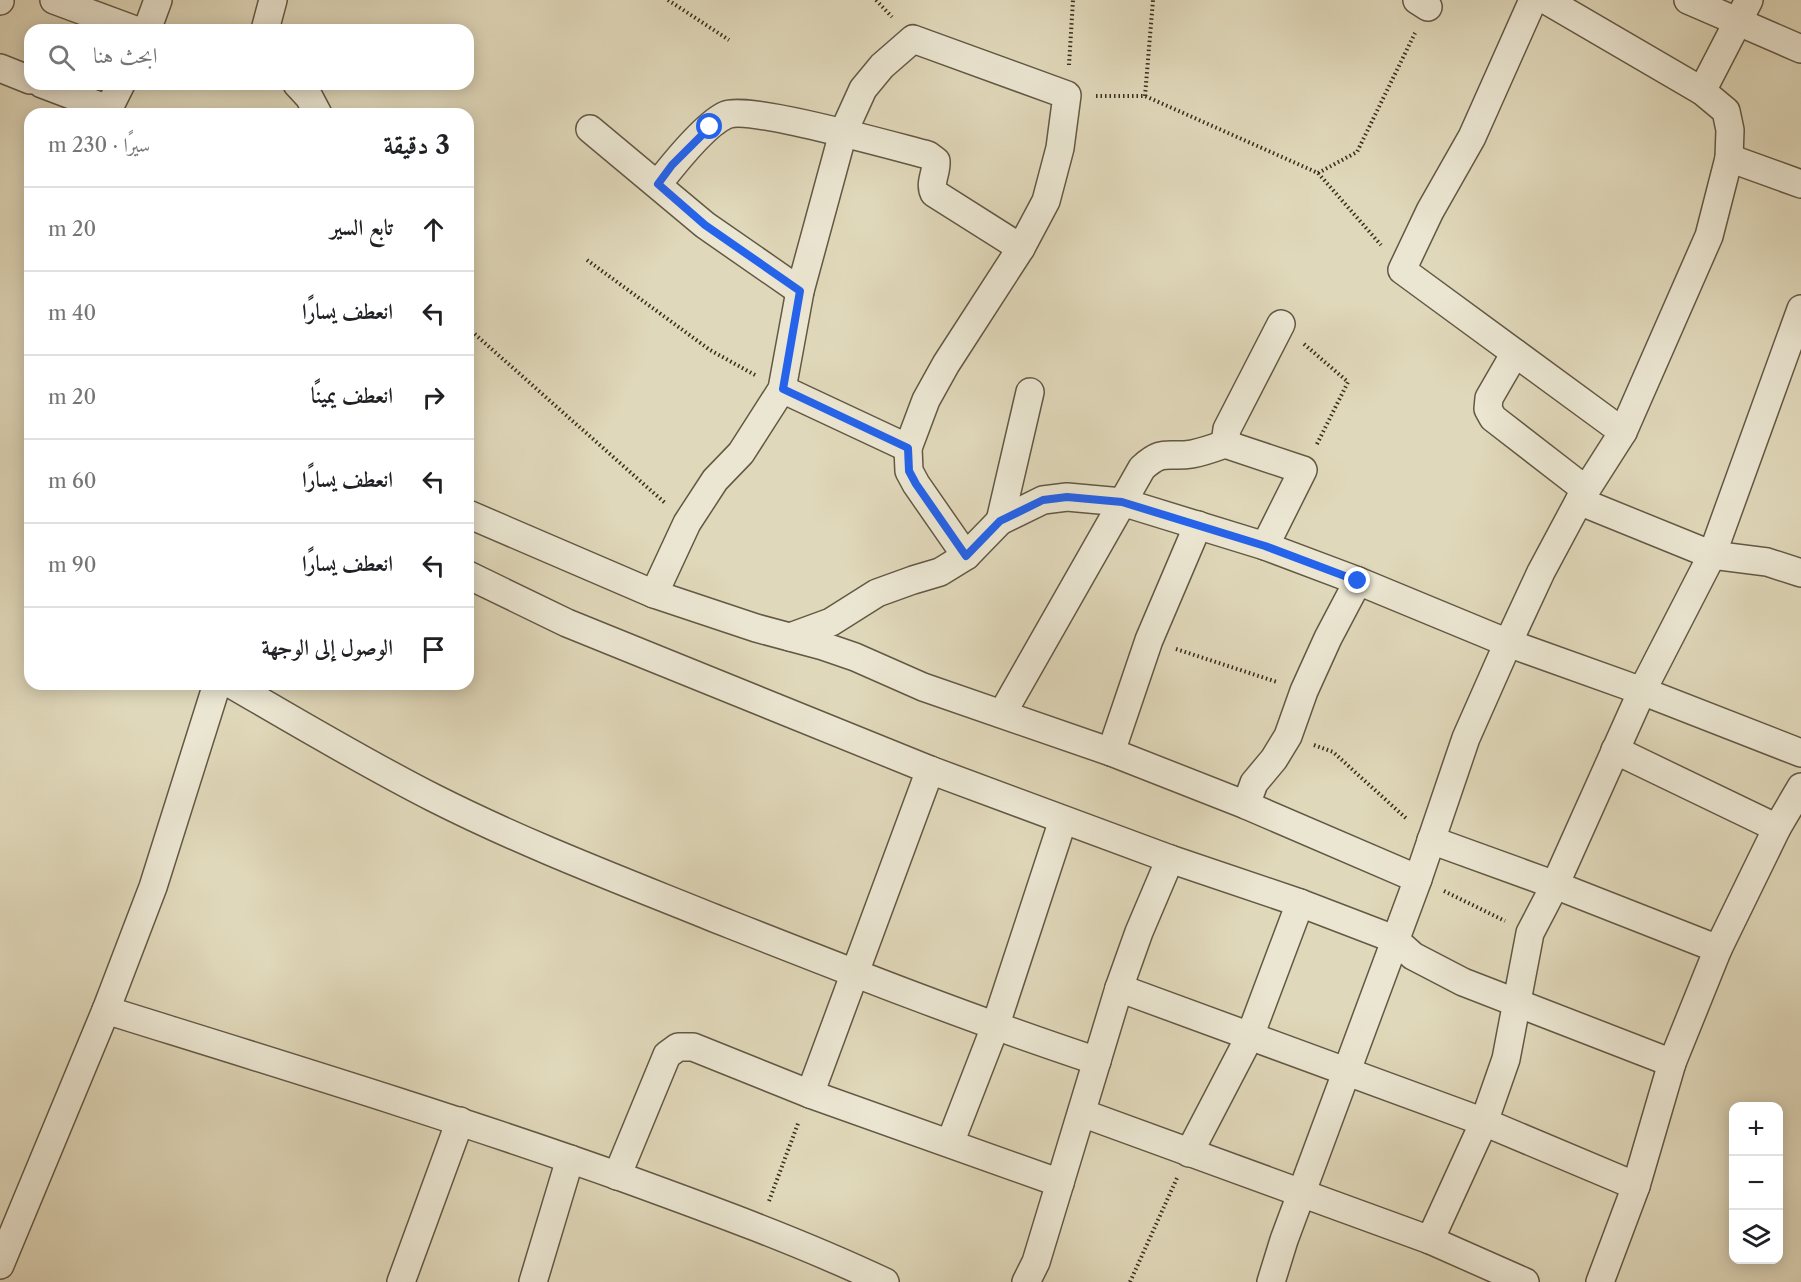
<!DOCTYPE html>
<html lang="ar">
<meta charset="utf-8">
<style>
body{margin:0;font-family:"Libre Caslon Text",Amiri,serif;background:#f2f2f2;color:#202124;direction:rtl}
.controls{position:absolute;right:18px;bottom:18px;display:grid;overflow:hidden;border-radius:12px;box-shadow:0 3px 15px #0003}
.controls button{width:54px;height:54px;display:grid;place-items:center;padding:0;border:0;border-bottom:2px solid #e0e0e0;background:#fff;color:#202124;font:30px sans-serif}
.stop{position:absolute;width:18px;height:18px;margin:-14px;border:4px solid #2563eb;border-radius:50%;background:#fff}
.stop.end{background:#2563eb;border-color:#fff;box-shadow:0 2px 6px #0008}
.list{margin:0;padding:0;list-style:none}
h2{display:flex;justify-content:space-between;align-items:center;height:78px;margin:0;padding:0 24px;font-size:26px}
h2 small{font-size:20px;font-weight:400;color:#757577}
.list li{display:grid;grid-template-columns:39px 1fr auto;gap:18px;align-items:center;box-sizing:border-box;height:84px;padding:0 24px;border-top:2px solid #e0e0e0}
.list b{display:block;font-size:22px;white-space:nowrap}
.list em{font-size:20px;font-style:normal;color:#757577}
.icon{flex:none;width:33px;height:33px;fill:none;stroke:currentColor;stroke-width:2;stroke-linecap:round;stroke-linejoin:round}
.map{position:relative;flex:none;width:1801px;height:1282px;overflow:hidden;direction:ltr}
.search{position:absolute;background:#fff;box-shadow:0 3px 15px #0003;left:24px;top:24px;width:450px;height:66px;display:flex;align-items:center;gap:15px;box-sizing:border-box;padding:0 21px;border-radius:18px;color:#757577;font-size:22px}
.panel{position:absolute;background:#fff;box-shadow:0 3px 15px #0003;left:24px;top:108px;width:450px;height:582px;border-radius:18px;direction:rtl}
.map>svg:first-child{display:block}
</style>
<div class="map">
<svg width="1801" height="1282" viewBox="0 0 1801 1282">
<rect width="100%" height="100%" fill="#e0d8ba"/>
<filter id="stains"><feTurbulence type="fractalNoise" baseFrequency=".00333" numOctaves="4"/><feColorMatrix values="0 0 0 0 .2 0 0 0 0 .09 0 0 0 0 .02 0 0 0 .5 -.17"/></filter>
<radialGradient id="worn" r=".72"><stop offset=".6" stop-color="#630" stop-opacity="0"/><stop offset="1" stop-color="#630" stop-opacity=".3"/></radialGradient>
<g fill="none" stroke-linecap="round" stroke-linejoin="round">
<defs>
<g id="street">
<polyline points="54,0 135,30"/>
<polyline points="1417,0 1428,7"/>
<polyline points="1533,0 1472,137 1430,211 1402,270 1623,432"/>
<polyline points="1688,0 1801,49"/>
<polyline points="0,1 0,0"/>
<polyline points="147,30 158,0"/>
<polyline points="265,30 273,0"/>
<polyline points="0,68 30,80"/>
<polyline points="42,84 108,109"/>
<polyline points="297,84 309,97 318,114"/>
<polyline points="1702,91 1749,0"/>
<polyline points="106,114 121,84"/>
<polyline points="590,129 705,225 800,291"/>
<polyline points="1729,158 1801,184"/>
<path d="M658,184C672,166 705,124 726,115C749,105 896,147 928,155L936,161C937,172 929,183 934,193L1021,248"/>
<polyline points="1515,353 1489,398 1488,409 1493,418 1586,490"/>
<polyline points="782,389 908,448"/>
<polyline points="1579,501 1712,555 1767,562 1801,573"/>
<polyline points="468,514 654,594 756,628 823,646 855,657 923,687 1111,752 1246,805 1418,879"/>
<polyline points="1000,521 1030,392"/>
<polyline points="1265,546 1303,470 1225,444 1227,429 1281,324"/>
<polyline points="468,575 567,623 930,770 1170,859 1300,903 1394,939 1413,956 1463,982 1672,1063"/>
<polyline points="654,594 687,523 715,480 741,453 782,389 800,291 843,133 863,89 882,66 913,39 1067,95 1060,148 1046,201 1021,248 946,364 926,400 908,448 909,471 916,484 966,556"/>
<polyline points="790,637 831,622 877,593 913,580 940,572 966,556 1000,521 1043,500 1067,497 1122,502 1265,546 1358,581 1508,643 1642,691 1801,753"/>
<path d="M231,684C298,723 365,763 434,798C525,844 620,880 714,918C841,968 967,1018 1097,1061"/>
<path d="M1002,714L1142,468C1164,448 1167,458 1192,454C1203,452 1214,448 1225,444"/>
<polyline points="1615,750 1777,828"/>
<polyline points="1111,752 1149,640 1198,525"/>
<polyline points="1246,805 1254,783 1274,759 1288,736 1304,691 1328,638 1358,581"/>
<polyline points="1431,840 1555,885 1718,949"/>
<polyline points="1119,988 1484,1122 1636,1186"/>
<path d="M106,1010C279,1064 453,1117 624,1178C712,1210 800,1242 885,1282"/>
<polyline points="810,1094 930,770"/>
<polyline points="1082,1113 1430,1240 1525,1282"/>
<polyline points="950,1143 995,1027 1063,820"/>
<polyline points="1189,1153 1250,1036 1300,903"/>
<polyline points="617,1176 667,1055 678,1047 693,1047 810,1094 1060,1183"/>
<polyline points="1430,1240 1484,1122 1506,1059 1530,933 1555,885 1642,691 1712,555 1801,309"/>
<polyline points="0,1265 106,1010 153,887 217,684"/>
<polyline points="401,1282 460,1121"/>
<polyline points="533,1282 570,1159"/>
<polyline points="1026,1282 1036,1262 1119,988 1139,932 1170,859"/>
<polyline points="1271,1282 1284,1240 1418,879 1466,738 1508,643 1541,572 1579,501 1623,432 1709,236 1729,158 1730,130 1726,111 1702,91 1546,0"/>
<polyline points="1600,1282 1636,1186 1672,1063 1718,949 1777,828 1801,787"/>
</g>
</defs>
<use href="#street" stroke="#635844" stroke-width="30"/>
<g stroke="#392d1d" stroke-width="4" stroke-dasharray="1.5 3" stroke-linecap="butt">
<polyline points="668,0 729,40"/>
<polyline points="876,0 892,17"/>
<polyline points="1069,65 1073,0"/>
<polyline points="1096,96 1145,96 1318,173 1381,245"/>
<polyline points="1145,96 1153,0"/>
<polyline points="1318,173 1357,152 1415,33"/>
<polyline points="587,260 710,350 755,375"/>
<polyline points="468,328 665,503"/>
<polyline points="1304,344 1348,382 1316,446"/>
<polyline points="1176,649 1277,682"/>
<polyline points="1314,745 1333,752 1408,820"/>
<polyline points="1444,891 1505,921"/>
<polyline points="769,1201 799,1121"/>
<polyline points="1130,1282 1177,1178"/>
</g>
<use href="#street" stroke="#ebe6d2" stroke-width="27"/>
</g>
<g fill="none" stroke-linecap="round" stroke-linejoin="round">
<polyline stroke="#2563eb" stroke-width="8" points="710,127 672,165 658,184 705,225 800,291 783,389 908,448 909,471 916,484 966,556 1000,521 1043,500 1067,497 1122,502 1265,546 1358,581"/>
</g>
<rect width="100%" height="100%" filter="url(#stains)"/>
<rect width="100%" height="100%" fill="url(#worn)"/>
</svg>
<div class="controls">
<button>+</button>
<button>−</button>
<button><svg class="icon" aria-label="layers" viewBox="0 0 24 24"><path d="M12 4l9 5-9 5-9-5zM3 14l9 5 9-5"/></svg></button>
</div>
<div class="stop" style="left:710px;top:127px"></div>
<div class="stop end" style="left:1358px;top:581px"></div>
<div class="search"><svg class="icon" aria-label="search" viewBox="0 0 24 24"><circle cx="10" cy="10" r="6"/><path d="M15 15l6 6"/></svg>ابحث هنا</div>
<section class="panel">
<h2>3 دقيقة<small>سيرًا · 230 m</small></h2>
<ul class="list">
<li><svg class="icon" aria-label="ahead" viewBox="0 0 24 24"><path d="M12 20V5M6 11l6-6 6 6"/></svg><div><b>تابع السير</b></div><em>20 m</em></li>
<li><svg class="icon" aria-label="left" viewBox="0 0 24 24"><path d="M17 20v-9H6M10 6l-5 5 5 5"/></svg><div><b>انعطف يسارًا</b></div><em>40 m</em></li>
<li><svg class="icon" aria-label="right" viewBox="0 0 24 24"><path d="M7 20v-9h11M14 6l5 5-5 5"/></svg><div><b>انعطف يمينًا</b></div><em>20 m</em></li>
<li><svg class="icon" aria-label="left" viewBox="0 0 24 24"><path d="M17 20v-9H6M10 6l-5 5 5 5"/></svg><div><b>انعطف يسارًا</b></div><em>60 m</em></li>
<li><svg class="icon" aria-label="left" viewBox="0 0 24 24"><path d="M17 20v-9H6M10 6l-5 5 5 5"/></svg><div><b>انعطف يسارًا</b></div><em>90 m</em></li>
<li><svg class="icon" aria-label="arrive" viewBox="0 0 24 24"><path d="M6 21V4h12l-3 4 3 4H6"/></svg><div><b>الوصول إلى الوجهة</b></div></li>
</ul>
</section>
</div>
